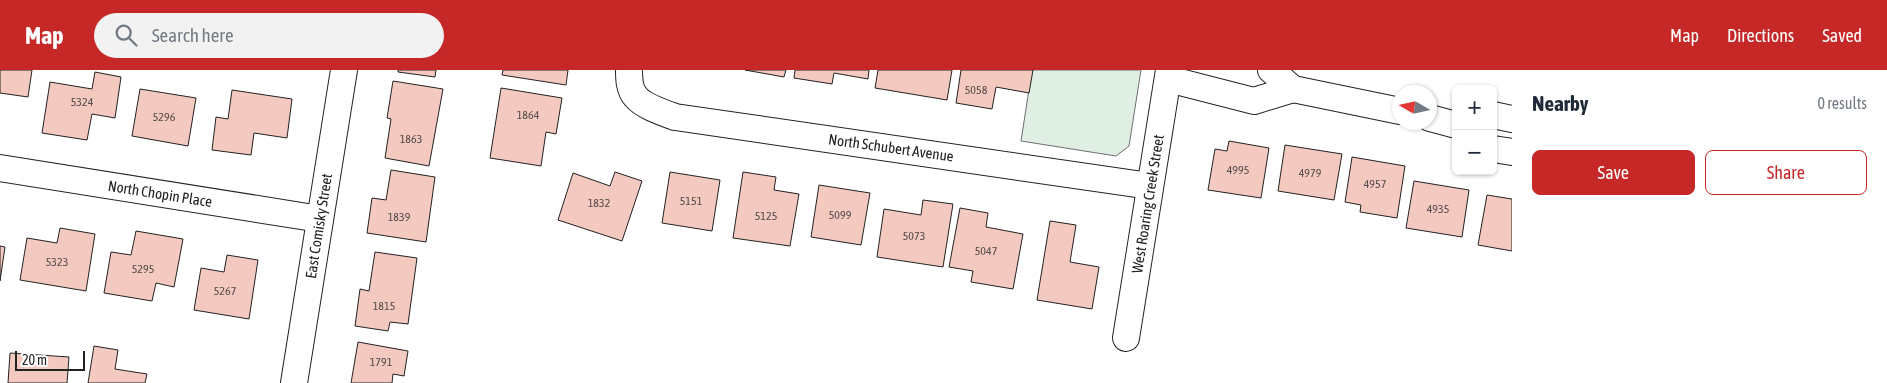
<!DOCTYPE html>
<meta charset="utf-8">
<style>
body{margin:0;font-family:"Asap Condensed",sans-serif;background:#f2f2f3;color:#1f2937}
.controls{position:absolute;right:15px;top:15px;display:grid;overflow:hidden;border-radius:8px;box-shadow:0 1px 4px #0004}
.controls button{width:45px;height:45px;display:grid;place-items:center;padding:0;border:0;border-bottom:1px solid #e0e1e3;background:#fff;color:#1f2937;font:25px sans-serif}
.compass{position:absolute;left:1392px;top:15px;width:45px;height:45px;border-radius:50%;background:#fff;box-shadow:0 1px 4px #0004;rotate:279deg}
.scale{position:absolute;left:15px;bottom:12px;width:70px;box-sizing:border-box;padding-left:5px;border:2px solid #222;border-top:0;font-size:14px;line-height:18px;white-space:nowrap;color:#222;-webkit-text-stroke:4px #fff;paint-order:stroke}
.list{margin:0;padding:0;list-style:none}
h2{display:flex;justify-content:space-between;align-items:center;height:65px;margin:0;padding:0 20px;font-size:21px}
h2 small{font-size:16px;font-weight:400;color:#747a83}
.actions{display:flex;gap:10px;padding:15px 20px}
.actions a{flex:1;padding:11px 0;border:1px solid #c62828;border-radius:8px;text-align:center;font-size:18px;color:#c62828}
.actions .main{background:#c62828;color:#fff}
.icon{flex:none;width:28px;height:28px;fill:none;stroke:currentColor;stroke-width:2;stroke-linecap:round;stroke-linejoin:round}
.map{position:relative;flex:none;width:1512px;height:313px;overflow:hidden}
header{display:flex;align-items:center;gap:30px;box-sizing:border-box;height:70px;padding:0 25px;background:#c62828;color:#fff}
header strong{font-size:24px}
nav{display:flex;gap:28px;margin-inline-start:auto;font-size:18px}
.search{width:350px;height:45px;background:#f2f2f3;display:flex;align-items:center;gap:12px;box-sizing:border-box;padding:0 18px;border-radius:28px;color:#747a83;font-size:19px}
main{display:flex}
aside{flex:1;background:#fff}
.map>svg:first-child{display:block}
</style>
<header>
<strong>Map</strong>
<div class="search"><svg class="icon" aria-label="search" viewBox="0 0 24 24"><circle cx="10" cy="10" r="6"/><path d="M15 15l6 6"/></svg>Search here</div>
<nav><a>Map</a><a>Directions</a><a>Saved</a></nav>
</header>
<main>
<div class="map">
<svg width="1512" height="313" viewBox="0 0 1512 313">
<rect width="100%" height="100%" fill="#fff"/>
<polygon fill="#e0efe3" stroke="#6f6f6f" points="1032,0 1141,0 1129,76 1116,86 1021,71"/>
<g fill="#f3c9c0" stroke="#222">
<polygon points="0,0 32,0 28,27 0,23"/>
<polygon points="398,0 436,0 435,7 398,2"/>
<polygon points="503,0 568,0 566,15 502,5"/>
<polygon points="745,0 786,0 784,7"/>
<polygon points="795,0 869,0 868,9 834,3 832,14 794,8"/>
<polygon points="878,0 952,0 947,30 875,18"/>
<polygon points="961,0 1033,0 1029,23 996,17 992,39 956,33"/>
<polygon points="95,2 121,7 115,48 92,44 87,70 42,63 50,12 92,19"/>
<polygon points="393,11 443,19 429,96 385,88 391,49 387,48"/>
<polygon points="501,18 562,28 556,64 546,62 541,96 490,88"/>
<polygon points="140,19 196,28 188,76 132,66"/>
<polygon points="232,20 292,29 287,68 254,63 251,85 212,80 216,47 228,49"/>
<polygon points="1229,71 1269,78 1261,128 1208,120 1215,79 1227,81"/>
<polygon points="1285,75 1342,84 1334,130 1278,121"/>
<polygon points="1352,87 1405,96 1397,148 1360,142 1361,135 1345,132"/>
<polygon points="391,100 435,107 426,172 367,163 372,128 386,130"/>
<polygon points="615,102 642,111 622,171 558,150 573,103 610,116"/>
<polygon points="670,102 720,110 712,161 662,153"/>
<polygon points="743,102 776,107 774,120 799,124 790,176 733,168"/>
<polygon points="1414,111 1469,120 1462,167 1406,158"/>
<polygon points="819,115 870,123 861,175 811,167"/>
<polygon points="1487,125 1512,129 1512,181 1478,175"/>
<polygon points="923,130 953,134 943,197 877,187 884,139 921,145"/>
<polygon points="960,138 988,143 986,157 1023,164 1013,219 971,212 973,201 949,197"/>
<polygon points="1050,151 1076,155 1070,192 1099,197 1092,239 1037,230"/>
<polygon points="60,158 95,164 86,221 20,210 27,168 57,173"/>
<polygon points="136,161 183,169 174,217 156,213 152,231 104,223 111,182 131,185"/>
<polygon points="0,176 5,177 0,211"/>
<polygon points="375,182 417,188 408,254 390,252 388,261 355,256 360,219 369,221"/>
<polygon points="227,185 258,190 249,249 194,240 201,198 224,202"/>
<polygon points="358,272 408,281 404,306 393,304 392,313 351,313"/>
<polygon points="94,276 118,280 115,299 147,304 145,313 88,313"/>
<polygon points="10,283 69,287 67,313 8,313"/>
</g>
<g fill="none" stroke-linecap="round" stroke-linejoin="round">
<defs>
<g id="minor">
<path d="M629,0C629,8 629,20 636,27C643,36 664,43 675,47L1150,116"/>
<polyline points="1168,9 1254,31 1293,19 1271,0"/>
<polyline points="1293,19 1400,41"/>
<polyline points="1493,45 1512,49"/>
<polyline points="1430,48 1456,55"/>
<polyline points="1493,79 1512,82"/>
<polyline points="0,98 320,149"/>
<polyline points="1126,268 1169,0"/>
<polyline points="294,313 344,0"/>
</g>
</defs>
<use href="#minor" stroke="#222" stroke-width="28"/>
<use href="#minor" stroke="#fff" stroke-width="26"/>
</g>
<g text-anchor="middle" stroke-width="4" stroke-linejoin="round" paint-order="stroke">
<g font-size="12" fill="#564c4a">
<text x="976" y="24">5058</text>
<text x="82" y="36">5324</text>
<text x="528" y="49">1864</text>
<text x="164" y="51">5296</text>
<text x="411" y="73">1863</text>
<text x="1238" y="104">4995</text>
<text x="1310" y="107">4979</text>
<text x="1375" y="118">4957</text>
<text x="691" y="135">5151</text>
<text x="599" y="137">1832</text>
<text x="1438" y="143">4935</text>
<text x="840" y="149">5099</text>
<text x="766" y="150">5125</text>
<text x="399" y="151">1839</text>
<text x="914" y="170">5073</text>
<text x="986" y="185">5047</text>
<text x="57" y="196">5323</text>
<text x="143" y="203">5295</text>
<text x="225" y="225">5267</text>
<text x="384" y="240">1815</text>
<text x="381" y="296">1791</text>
</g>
<g font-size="15" fill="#222" stroke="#fff">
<text transform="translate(891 78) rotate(8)" y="5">North Schubert Avenue</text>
<text transform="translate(160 124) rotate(9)" y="5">North Chopin Place</text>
<text transform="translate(1148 134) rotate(-81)" y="5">West Roaring Creek Street</text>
<text transform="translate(319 156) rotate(-81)" y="5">East Comisky Street</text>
</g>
</g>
</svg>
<div class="controls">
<button>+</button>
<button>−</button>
</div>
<svg class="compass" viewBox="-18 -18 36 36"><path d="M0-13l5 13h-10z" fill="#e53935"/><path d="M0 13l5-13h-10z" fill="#747a83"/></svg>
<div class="scale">20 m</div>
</div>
<aside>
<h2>Nearby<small>0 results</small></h2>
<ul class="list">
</ul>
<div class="actions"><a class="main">Save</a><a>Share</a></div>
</aside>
</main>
